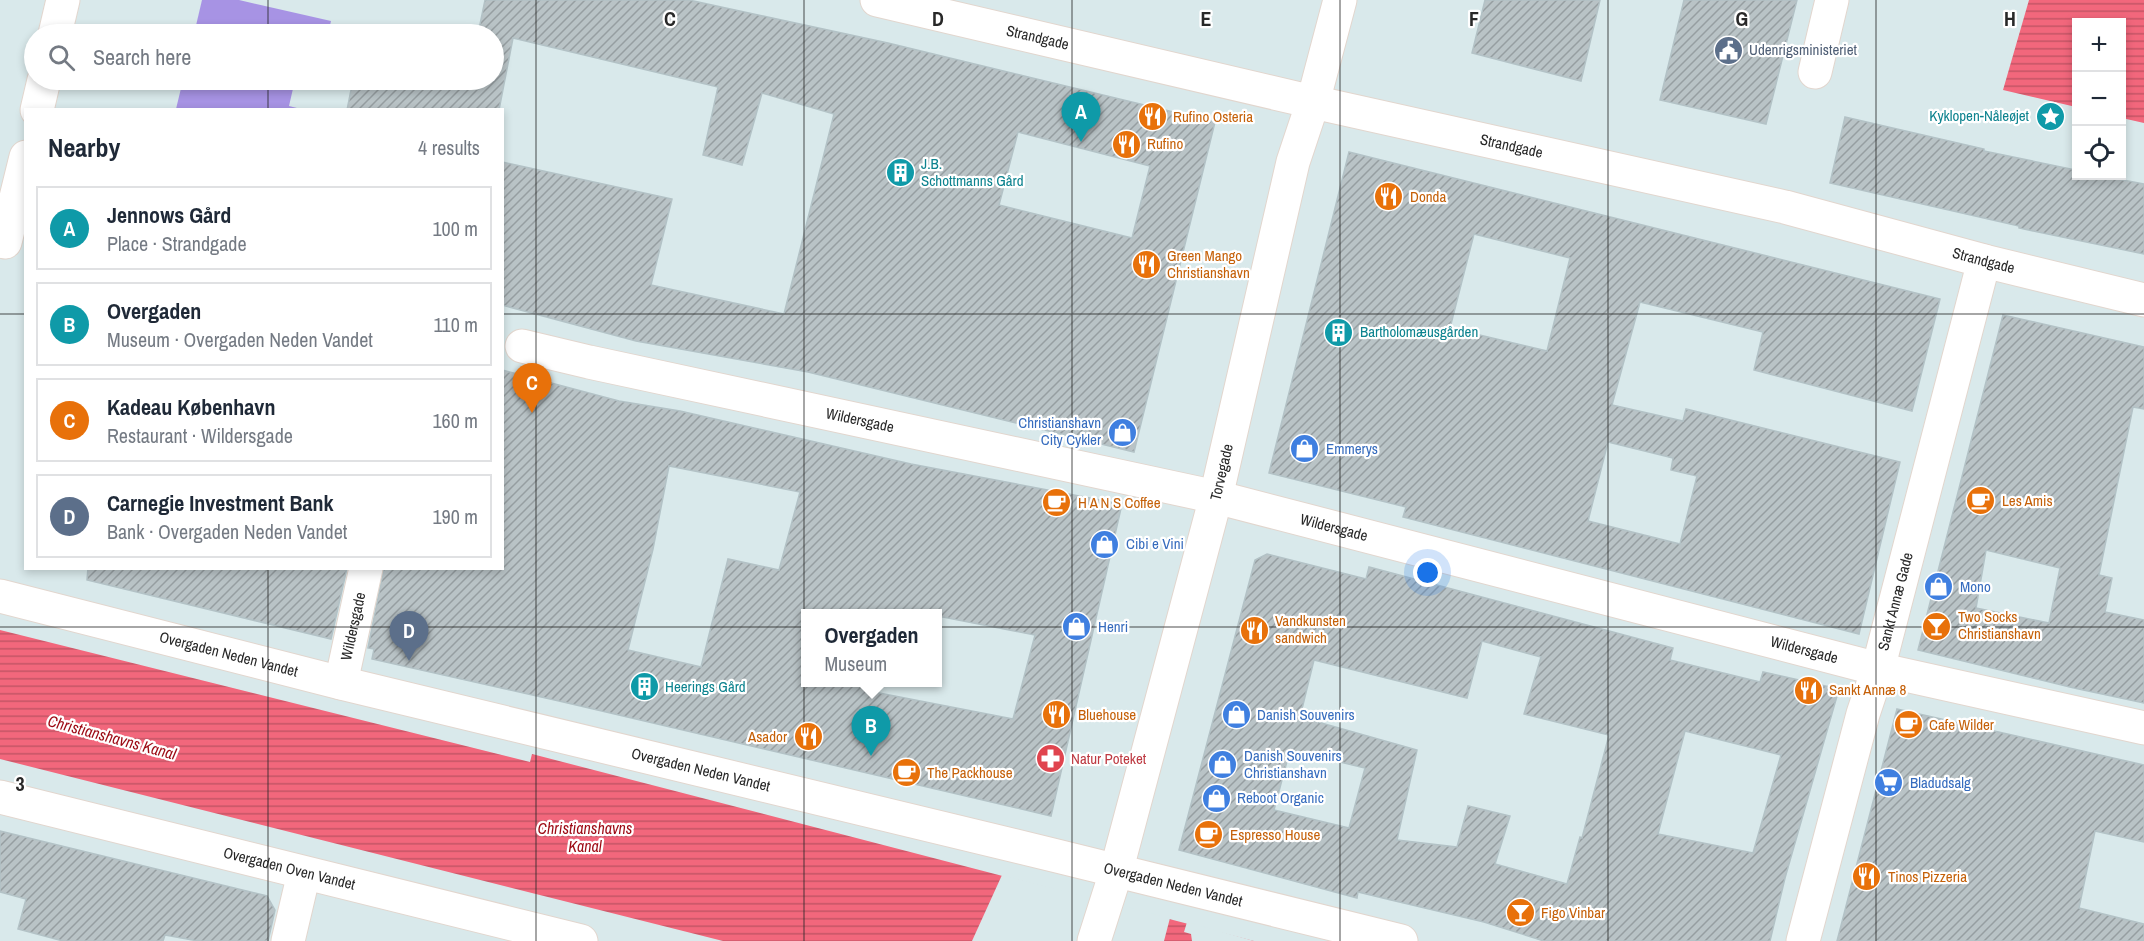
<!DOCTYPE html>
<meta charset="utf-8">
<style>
body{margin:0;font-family:"Archivo Narrow",sans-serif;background:#f6f6f7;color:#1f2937}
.controls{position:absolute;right:18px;top:18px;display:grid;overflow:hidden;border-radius:0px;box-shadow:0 3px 9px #0003}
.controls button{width:54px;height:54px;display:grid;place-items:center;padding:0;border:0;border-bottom:2px solid #e0e1e3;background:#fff;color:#1f2937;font:30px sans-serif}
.you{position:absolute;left:1428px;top:573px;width:21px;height:21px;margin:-15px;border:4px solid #fff;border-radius:50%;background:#1a73e8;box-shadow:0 0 0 9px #1a73e833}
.badge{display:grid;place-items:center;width:39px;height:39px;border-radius:50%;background:#845235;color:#fff;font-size:20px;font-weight:700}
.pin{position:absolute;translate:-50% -50px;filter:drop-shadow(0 2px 3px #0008)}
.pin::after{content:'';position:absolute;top:32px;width:21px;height:18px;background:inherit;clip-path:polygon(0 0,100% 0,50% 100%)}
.popup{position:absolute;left:801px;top:609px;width:141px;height:78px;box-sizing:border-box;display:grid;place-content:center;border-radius:0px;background:#fff;filter:drop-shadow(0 2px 4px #0005);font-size:20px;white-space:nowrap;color:#747a83}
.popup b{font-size:22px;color:#1f2937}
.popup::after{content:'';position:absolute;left:50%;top:100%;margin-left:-12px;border:12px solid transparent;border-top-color:#fff}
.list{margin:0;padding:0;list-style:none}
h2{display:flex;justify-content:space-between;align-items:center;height:78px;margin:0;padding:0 24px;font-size:26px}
h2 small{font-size:20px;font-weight:400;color:#747a83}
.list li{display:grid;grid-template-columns:39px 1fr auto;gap:18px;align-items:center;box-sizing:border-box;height:84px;margin:0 12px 12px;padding:0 12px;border:2px solid #e0e1e3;border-radius:0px}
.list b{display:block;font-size:22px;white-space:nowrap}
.list p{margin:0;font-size:20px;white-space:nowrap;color:#747a83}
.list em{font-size:20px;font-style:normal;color:#747a83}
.icon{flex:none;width:33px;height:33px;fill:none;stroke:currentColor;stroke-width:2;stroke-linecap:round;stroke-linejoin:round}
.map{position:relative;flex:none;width:2144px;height:941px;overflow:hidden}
.search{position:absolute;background:#fff;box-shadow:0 3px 9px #0003;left:24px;top:24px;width:480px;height:66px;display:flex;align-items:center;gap:15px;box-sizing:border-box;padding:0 21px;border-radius:33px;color:#747a83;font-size:22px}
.panel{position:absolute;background:#fff;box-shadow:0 3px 9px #0003;left:24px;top:108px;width:480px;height:462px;border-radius:0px}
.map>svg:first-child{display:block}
</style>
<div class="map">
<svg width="2144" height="941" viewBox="0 0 2144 941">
<defs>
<pattern id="water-rules" width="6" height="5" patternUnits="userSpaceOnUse" patternTransform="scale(1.5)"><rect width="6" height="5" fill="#f2677c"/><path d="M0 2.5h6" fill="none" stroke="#c45566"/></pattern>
<pattern id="building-hatch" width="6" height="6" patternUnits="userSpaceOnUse" patternTransform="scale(1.5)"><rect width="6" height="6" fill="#b9c3c6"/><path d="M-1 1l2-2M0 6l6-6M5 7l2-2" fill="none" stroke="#969ea1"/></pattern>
</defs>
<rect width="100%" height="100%" fill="#d9e9eb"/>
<g fill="#a793e4">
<polygon points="202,0 239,0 331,21 328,34 194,34"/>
<polygon points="183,80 295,80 289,106 301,109 176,109"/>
</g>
<g fill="url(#water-rules)">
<polygon points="2029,0 2144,0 2144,123 2122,118 2122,22 2076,22 2076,107 2003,90"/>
<polygon points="0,630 530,762 532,754 1254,941 723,941 0,759"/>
</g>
<g fill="#d9e9eb">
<polygon points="1002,875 1170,918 1164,941 972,941"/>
<polygon points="1187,922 1194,924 1254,941 1192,941 1191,934 1184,932"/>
</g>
<g fill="url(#building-hatch)" stroke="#b3c2c6" stroke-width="1.5" fill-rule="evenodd">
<path d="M485,0H689L888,43L1215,122L1134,452L808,372L636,341L502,305V162L672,199L651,285L784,314L834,114L762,93L742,165L703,155L718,87L513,38L499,110H347L353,80H494V34H478ZM1018,132L1150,166L1132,238L999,205Z"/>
<polygon points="1485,0 1600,0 1581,81 1472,53"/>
<polygon points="1684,0 1797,0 1766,124 1660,100"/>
<polygon points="1845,117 1984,149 1984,151 2076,170 2076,176 2102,176 2144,184 2144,254 2019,228 2019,226 1830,183"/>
<path d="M1349,152L1940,299L1912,411L1754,370L1763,332L1640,302L1612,405L1683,421L1686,409L1900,462L1859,634L1403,517L1406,507L1269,473ZM1474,234L1570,258L1547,351L1450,328ZM1608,442L1673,458L1671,470L1697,476L1680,544L1588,521Z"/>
<path d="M2003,315L2144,347V409L2133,407L2099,575L2112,578L2105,612L2144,620V703L2074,688L1918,650ZM1986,550L2060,568L2049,623L1976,608Z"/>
<path d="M502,370L619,401L680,411L911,464L1122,504L1051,816L559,701L372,659L374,649L368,648L384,568H502ZM669,466L800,492L779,570L728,559L701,667L628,650L653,549ZM805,614H937V616L1035,635L1013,719L874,692L877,682H805Z"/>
<path d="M1267,554L1366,579L1369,567L1673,648L1670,660L1760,682L1763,672L1839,689L1785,878L1770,941H1544L1484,922L1391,900L1358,892L1357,898L1179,850L1255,560ZM1482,641L1541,657L1524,714L1609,735L1582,838L1580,837L1567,884L1495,864L1510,816L1468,806L1457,847L1397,840L1417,750L1300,717L1314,660L1467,698ZM1685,731L1781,755L1753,853L1658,834ZM1290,750L1365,768L1349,828L1274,810Z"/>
<polygon points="88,568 347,568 331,639 87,580"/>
<polygon points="1897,709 2144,765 2144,842 2095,831 2079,908 2144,924 2144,941 1837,941"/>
<polygon points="0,831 267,896 275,910 268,941 198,941 165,935 163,941 63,941 18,929 26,899 0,892"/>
</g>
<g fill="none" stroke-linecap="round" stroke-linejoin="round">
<defs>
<g id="street">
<path id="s1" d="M877,0L1313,102L1785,207L1984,261L2144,300"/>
<polyline points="55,34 63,0"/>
<polyline points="1815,72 1832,0"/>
<polyline points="37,110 44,80"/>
<polyline points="5,242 26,157"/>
<path id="s2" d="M522,346L589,362L1216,497L1878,669L2144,728"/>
<path id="s3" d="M0,596L341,683L1057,856L1401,941"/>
<path id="s4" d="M341,683L366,568"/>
<path id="s5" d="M0,797L581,941"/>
<polyline points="288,941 304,873"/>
<path id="s6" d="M1803,941L1863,714L1878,669L1984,261"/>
</g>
<g id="secondary">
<path id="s7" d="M1094,941L1116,872L1216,497L1293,162L1313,102L1340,0"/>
</g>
</defs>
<use href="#street" stroke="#e2d6ce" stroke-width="35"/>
<use href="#secondary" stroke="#e2d6ce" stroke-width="35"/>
<use href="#street" stroke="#fff" stroke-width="33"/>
<use href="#secondary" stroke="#fff" stroke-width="33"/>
</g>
<path fill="none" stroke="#282828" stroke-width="1.5" stroke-opacity="0.55" d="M268,0V34M536,0V941M804,0V941M1072,0V941M1340,0V941M1608,0V941M1876,0V941M268,80V110M0,314H26M502,314H2144M268,568V941M0,627H2144"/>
<defs>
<symbol id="civic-disc" viewBox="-11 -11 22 22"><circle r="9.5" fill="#5c6f8a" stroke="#fff"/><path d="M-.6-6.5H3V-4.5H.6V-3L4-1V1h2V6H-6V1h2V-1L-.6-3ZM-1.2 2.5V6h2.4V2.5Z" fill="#fff"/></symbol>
<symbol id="sight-disc" viewBox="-11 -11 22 22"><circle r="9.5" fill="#0f9aa8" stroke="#fff"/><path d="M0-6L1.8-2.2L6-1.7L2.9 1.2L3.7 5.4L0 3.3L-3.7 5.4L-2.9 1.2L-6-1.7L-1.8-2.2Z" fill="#fff"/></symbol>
<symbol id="restaurant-disc" viewBox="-11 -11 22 22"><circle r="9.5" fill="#e8710a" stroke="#fff"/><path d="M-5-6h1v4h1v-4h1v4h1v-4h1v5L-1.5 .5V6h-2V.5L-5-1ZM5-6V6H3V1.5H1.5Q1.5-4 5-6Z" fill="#fff"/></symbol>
<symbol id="building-disc" viewBox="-11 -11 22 22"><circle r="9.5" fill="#0f9aa8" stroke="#fff"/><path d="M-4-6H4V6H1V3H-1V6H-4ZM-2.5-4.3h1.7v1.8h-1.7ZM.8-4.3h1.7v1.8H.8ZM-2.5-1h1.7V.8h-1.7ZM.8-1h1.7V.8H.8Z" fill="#fff"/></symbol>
<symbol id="shop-disc" viewBox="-11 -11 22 22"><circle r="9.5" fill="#3f7fe0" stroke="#fff"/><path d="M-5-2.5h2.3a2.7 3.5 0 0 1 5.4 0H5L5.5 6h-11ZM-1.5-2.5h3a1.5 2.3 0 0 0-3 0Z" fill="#fff"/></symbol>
<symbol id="cafe-disc" viewBox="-11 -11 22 22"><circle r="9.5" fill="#e8710a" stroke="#fff"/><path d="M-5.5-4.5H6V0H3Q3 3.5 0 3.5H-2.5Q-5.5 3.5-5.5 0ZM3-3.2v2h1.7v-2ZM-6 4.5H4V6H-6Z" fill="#fff"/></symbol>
<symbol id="bar-disc" viewBox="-11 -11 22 22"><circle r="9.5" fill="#e8710a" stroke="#fff"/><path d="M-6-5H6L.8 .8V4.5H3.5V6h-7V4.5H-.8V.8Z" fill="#fff"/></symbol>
<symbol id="pharmacy-disc" viewBox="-11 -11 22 22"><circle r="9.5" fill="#e0444e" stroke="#fff"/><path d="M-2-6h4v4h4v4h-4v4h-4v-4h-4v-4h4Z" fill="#fff"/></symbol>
<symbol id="supermarket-disc" viewBox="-11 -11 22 22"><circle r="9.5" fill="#3f7fe0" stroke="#fff"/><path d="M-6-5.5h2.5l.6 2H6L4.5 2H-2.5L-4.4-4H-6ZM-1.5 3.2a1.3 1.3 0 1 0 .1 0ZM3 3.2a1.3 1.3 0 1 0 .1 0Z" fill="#fff"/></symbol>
</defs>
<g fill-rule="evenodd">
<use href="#civic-disc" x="1712" y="34" width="33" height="33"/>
<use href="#sight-disc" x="2034" y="100" width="33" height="33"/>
<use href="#restaurant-disc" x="1136" y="100" width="33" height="33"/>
<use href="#restaurant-disc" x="1110" y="128" width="33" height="33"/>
<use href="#building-disc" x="884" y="156" width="33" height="33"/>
<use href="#restaurant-disc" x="1372" y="180" width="33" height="33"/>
<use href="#restaurant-disc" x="1130" y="248" width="33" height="33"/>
<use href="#building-disc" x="1322" y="316" width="33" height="33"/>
<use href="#shop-disc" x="1106" y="416" width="33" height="33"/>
<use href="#shop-disc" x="1288" y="432" width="33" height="33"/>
<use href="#cafe-disc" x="1964" y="484" width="33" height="33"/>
<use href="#cafe-disc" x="1040" y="486" width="33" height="33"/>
<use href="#shop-disc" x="1088" y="528" width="33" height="33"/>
<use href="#shop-disc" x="1922" y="570" width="33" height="33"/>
<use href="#bar-disc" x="1920" y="610" width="33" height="33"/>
<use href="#shop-disc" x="1060" y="610" width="33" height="33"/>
<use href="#restaurant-disc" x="1238" y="614" width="33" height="33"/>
<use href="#building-disc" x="628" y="670" width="33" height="33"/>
<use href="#restaurant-disc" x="1792" y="674" width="33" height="33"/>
<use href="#restaurant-disc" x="1040" y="698" width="33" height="33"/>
<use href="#shop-disc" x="1220" y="698" width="33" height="33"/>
<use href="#cafe-disc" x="1892" y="708" width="33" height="33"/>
<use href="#restaurant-disc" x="792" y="720" width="33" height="33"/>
<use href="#pharmacy-disc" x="1034" y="742" width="33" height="33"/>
<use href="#shop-disc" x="1206" y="748" width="33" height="33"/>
<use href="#cafe-disc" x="890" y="756" width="33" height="33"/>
<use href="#supermarket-disc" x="1872" y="766" width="33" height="33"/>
<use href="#shop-disc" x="1200" y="782" width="33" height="33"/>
<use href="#cafe-disc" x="1192" y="818" width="33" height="33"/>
<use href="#restaurant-disc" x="1850" y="860" width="33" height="33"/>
<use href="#bar-disc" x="1504" y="896" width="33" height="33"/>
</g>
<g text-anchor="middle" stroke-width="4.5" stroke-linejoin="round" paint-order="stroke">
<g font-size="15" fill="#282828" stroke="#fff">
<text dy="5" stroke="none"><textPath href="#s1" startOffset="165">Strandgade</textPath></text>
<text dy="5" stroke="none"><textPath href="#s1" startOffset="651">Strandgade</textPath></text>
<text dy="5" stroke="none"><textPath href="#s1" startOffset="1137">Strandgade</textPath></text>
<text dy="5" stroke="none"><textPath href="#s2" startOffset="346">Wildersgade</textPath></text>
<text dy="5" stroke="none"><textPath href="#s7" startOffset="486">Torvegade</textPath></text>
<text dy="5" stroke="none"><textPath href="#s2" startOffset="832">Wildersgade</textPath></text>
<text dy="5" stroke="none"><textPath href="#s6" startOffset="352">Sankt Annæ Gade</textPath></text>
<text dy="5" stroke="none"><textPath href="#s4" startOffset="58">Wildersgade</textPath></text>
<text dy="5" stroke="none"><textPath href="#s2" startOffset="1318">Wildersgade</textPath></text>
<text dy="5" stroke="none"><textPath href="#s3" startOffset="236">Overgaden Neden Vandet</textPath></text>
<text dy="5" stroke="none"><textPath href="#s3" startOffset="722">Overgaden Neden Vandet</textPath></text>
<text dy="5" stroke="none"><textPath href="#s5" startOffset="298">Overgaden Oven Vandet</textPath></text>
<text dy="5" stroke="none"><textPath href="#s3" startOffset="1208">Overgaden Neden Vandet</textPath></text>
</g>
<g font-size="15" fill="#4e5e75" stroke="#fff" text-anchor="start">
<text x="1749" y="55">Udenrigsministeriet</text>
</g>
<g font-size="15" fill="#0d838f" stroke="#fff" text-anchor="start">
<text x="2029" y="121" text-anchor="end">Kyklopen-Nåleøjet</text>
<text x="921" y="169">J.B.<tspan x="921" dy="17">Schottmanns Gård</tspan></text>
<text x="1360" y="337">Bartholomæusgården</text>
<text x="665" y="692">Heerings Gård</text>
</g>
<g font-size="15" fill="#c56008" stroke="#fff" text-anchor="start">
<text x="1173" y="122">Rufino Osteria</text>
<text x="1147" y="149">Rufino</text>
<text x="1410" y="202">Donda</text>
<text x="1167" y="261">Green Mango<tspan x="1167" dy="17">Christianshavn</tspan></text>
<text x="2002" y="506">Les Amis</text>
<text x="1078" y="508">H A N S Coffee</text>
<text x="1958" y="622">Two Socks<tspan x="1958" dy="17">Christianshavn</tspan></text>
<text x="1275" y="626">Vandkunsten<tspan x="1275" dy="17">sandwich</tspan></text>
<text x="1829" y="695">Sankt Annæ 8</text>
<text x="1078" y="720">Bluehouse</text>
<text x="1929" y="730">Cafe Wilder</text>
<text x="787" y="742" text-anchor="end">Asador</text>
<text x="927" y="778">The Packhouse</text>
<text x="1230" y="840">Espresso House</text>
<text x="1888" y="882">Tinos Pizzeria</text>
<text x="1541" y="918">Figo Vinbar</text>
</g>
<g font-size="15" fill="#366cbe" stroke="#fff" text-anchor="start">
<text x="1101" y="428" text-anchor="end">Christianshavn<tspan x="1101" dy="17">City Cykler</tspan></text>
<text x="1326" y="454">Emmerys</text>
<text x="1126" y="549">Cibi e Vini</text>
<text x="1960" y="592">Mono</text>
<text x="1098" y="632">Henri</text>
<text x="1257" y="720">Danish Souvenirs</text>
<text x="1244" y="761">Danish Souvenirs<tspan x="1244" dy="17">Christianshavn</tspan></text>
<text x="1910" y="788">Bladudsalg</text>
<text x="1237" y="803">Reboot Organic</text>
</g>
<g font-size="15" fill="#be3a42" stroke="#fff" text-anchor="start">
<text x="1071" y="764">Natur Poteket</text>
</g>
<g font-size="16" font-style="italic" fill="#9c0913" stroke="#fff">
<text transform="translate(112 737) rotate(15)" y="6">Christianshavns Kanal</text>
<text x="585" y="834">Christianshavns<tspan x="585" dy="18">Kanal</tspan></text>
</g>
</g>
<g font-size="20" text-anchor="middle" font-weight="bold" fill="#282828" stroke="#fff" stroke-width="4.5" stroke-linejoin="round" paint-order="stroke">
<text x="670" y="26">C</text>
<text x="938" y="26">D</text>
<text x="1206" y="26">E</text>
<text x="1474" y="26">F</text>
<text x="1742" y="26">G</text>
<text x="2010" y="26">H</text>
<text x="20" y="791">3</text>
</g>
</svg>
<div class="controls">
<button>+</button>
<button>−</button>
<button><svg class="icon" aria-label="locate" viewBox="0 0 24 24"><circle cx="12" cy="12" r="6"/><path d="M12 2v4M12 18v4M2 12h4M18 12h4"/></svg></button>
</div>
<div class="you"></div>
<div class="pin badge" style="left:1081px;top:142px;background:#0f9aa8">A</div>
<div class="pin badge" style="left:871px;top:756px;background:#0f9aa8">B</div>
<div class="popup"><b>Overgaden</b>Museum</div>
<div class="pin badge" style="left:532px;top:413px;background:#e8710a">C</div>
<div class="pin badge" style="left:409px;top:661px;background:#5c6f8a">D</div>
<div class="search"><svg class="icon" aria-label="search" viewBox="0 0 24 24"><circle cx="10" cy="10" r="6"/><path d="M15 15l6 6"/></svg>Search here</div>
<section class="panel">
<h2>Nearby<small>4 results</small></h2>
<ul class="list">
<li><span class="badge" style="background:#0f9aa8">A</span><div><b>Jennows Gård</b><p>Place · Strandgade</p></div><em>100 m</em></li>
<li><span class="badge" style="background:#0f9aa8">B</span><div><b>Overgaden</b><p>Museum · Overgaden Neden Vandet</p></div><em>110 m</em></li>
<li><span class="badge" style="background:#e8710a">C</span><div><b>Kadeau København</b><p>Restaurant · Wildersgade</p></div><em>160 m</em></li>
<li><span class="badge" style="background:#5c6f8a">D</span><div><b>Carnegie Investment Bank</b><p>Bank · Overgaden Neden Vandet</p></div><em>190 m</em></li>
</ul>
</section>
</div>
